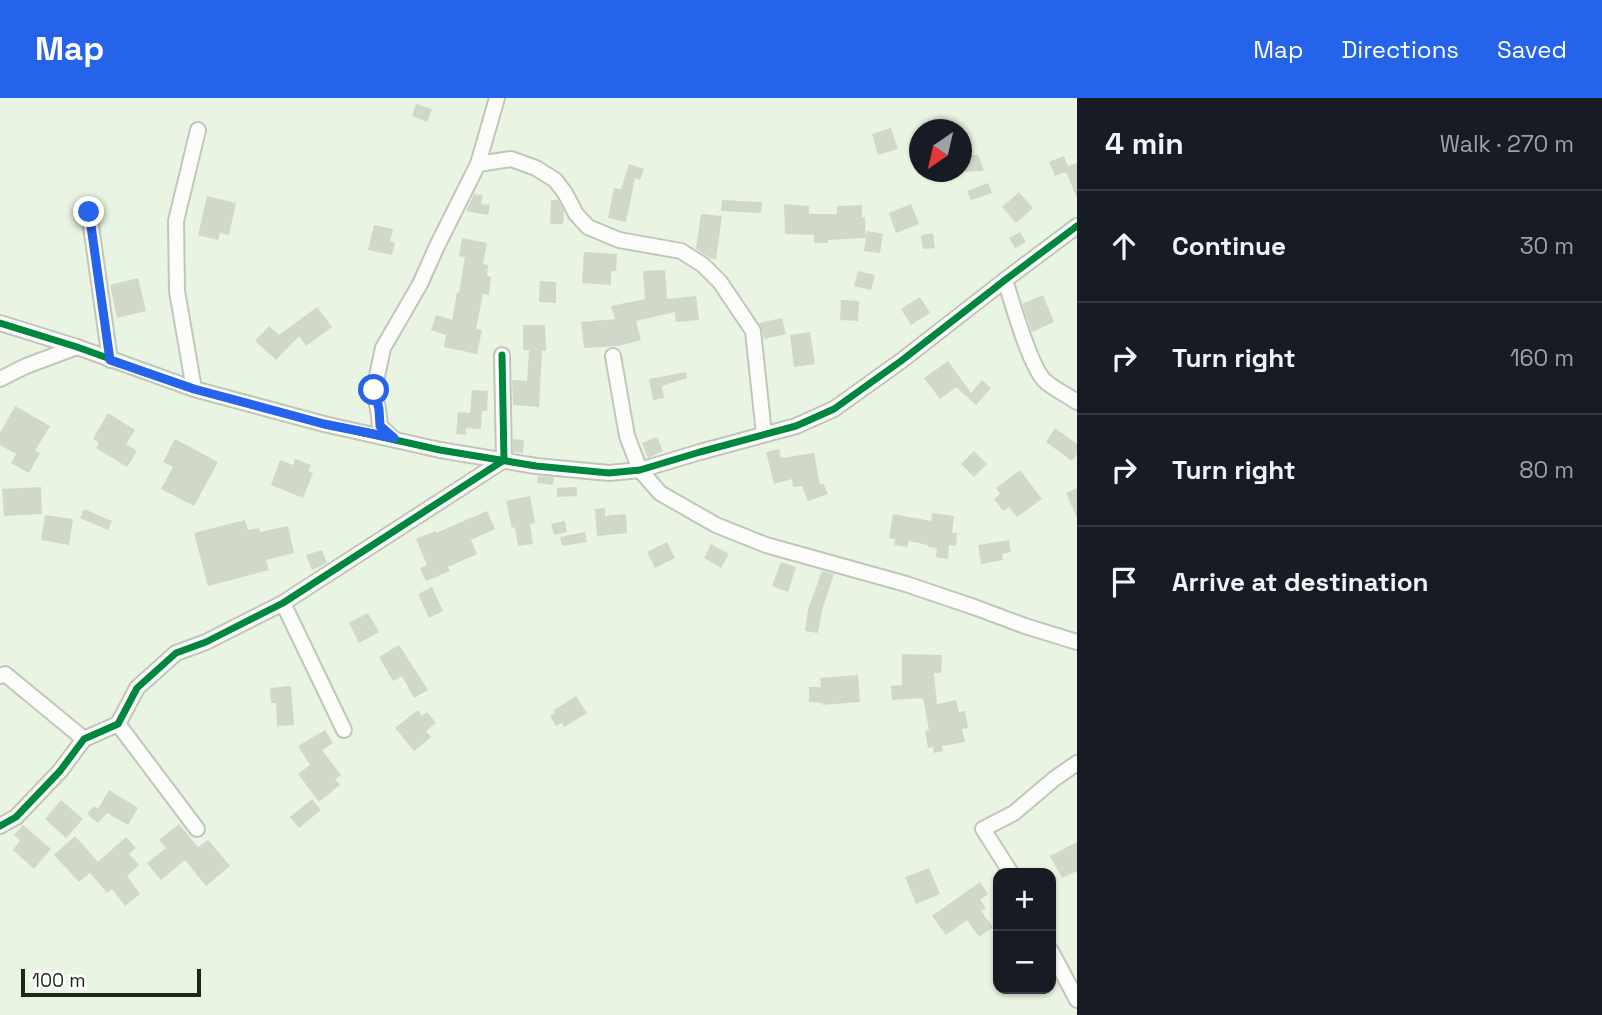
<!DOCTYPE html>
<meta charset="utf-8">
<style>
body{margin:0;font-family:"Space Grotesk",sans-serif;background:#242831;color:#f1f3f6}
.controls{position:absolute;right:21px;bottom:21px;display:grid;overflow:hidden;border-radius:14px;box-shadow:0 2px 5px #0004}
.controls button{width:63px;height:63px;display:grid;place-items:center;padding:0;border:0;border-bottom:2px solid #363941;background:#171b24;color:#f1f3f6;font:35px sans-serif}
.compass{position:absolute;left:909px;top:21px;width:63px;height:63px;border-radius:50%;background:#171b24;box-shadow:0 2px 5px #0004;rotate:214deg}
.scale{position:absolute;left:21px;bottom:18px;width:180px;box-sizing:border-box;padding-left:7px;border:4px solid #1e2519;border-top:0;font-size:19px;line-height:24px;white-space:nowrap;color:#1e2519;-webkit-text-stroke:5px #fff;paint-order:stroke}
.stop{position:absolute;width:21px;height:21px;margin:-16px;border:5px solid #2563eb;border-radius:50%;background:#fff}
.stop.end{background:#2563eb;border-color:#fff;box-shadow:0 2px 7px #0008}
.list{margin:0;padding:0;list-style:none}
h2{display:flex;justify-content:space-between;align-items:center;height:91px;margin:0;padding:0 28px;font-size:30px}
h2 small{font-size:23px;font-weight:400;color:#9ea1a6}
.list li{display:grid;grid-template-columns:46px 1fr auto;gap:21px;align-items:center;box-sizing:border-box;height:112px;padding:0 28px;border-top:2px solid #363941}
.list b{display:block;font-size:26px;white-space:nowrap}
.list em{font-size:23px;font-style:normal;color:#9ea1a6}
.icon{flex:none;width:38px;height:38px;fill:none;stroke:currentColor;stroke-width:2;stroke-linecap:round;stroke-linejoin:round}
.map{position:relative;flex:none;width:1077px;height:917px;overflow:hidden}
header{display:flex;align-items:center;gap:42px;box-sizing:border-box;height:98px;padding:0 35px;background:#2563eb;color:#fff}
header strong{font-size:33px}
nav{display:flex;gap:38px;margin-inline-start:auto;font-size:24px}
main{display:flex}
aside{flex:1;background:#171b24}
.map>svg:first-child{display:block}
</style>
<header>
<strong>Map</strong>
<nav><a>Map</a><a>Directions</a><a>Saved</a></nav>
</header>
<main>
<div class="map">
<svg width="1077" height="917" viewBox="0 0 1077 917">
<rect width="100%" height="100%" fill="#eaf4e2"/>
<g fill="#d0d8ca">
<polygon points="416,6 432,11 427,24 412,18"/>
<polygon points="891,30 898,51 878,57 872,36"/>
<polygon points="962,57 978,57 984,73 962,74"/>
<polygon points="1064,58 1068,68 1077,65 1077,100 1066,74 1055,78 1049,64"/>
<polygon points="629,66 644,71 640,82 635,80 626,124 608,120 614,90 621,91"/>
<polygon points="988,85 992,95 971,102 967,93"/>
<polygon points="1019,94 1033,110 1016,125 1002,109"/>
<polygon points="474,96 483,97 481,106 490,107 488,117 466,113"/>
<polygon points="207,98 236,105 229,137 220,135 218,142 198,137"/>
<polygon points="551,102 558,102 564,113 563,126 550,126"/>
<polygon points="722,102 762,104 761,115 721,113"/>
<polygon points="784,106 809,108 809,116 837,116 837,108 862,107 862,119 865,119 866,140 828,142 828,145 814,145 814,137 785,136"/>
<polygon points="911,106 919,126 896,135 889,115"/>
<polygon points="701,116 722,118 716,161 710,160 696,151"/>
<polygon points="374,127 393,131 390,143 395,145 392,157 368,152"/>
<polygon points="867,133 883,136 880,155 864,153"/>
<polygon points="1020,134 1026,144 1015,150 1009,140"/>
<polygon points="933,135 935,150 923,151 921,137"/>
<polygon points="462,140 487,145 483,166 488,167 487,178 491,179 489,197 483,196 476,231 482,232 477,256 444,249 446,237 431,232 436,217 452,222 457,194 459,195 465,159 459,158"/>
<polygon points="584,154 617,156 616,173 611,173 611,187 582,185"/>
<polygon points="665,172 667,201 696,198 699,222 676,224 675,214 636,223 641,242 618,248 584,250 581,224 615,221 611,208 645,201 643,173"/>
<polygon points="858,173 875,177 871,192 854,188"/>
<polygon points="138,180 146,213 117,220 110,187"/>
<polygon points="540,183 556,184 556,205 539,204"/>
<polygon points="1043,197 1054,224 1032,234 1022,206"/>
<polygon points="920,199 930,215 911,227 901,211"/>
<polygon points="841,202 859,203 858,223 840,222"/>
<polygon points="317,209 332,229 306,248 299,238 276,262 255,243 269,228 279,237"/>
<polygon points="782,220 786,236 764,241 762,231 759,225"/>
<polygon points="523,227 545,227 546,253 542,253 539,309 513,307 512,282 527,283 529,252 523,252"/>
<polygon points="810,234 815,266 794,269 790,237"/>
<polygon points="948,263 971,295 982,282 991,290 976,307 956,289 940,301 924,280"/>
<polygon points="686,274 687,280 662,288 664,300 653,302 649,281"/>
<polygon points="472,292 488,293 487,313 482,313 481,331 466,330 466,337 456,336 458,314 470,315"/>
<polygon points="15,308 50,328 35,353 40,355 29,375 11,365 16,356 0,347 0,335"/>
<polygon points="108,315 135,332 126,346 137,353 127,369 96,350 99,345 93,341"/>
<polygon points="1055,330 1077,346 1077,356 1072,363 1046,344"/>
<polygon points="657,339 663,353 648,360 642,345"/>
<polygon points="175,341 218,364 194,408 161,391 173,369 163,364"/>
<polygon points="513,341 524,342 523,355 513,354"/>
<polygon points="779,351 781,360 814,355 820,387 823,385 828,396 808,403 802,388 793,389 792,381 774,386 766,354"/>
<polygon points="974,353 987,366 974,379 961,366"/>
<polygon points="295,361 311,367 308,373 313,375 303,400 271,387 280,362 293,367"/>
<polygon points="1020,372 1042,401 1017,419 1009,409 1003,413 994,401 1000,396 996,390"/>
<polygon points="538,378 554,379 553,387 537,385"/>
<polygon points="41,389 42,416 4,418 2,391"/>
<polygon points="577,389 577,398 557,399 557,390"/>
<polygon points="1077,390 1077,420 1066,395"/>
<polygon points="530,398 535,425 530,426 533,446 518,448 515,429 512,430 506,403"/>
<polygon points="605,410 605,418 626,416 627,435 597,438 595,411"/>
<polygon points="84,411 112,423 108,432 80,420"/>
<polygon points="487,413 495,431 471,442 477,456 448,469 450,473 426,483 420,470 427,467 416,441 436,433 436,435"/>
<polygon points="932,415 954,418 952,435 957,435 956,448 949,447 948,461 936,459 937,450 928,449 928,447 909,443 907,449 894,447 895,441 889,440 893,416 931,423"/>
<polygon points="45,417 73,421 69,447 41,442"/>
<polygon points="245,422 248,432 259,430 260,434 288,428 294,455 266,462 269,472 208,488 194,435"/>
<polygon points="565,423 567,434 554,437 551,426"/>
<polygon points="585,434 587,444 562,448 560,439"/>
<polygon points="1009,442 1011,454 1002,456 1003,462 981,466 978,447"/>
<polygon points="667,444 675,460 655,470 647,454"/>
<polygon points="711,446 729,456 721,470 704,460"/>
<polygon points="322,452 327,465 312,472 306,457"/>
<polygon points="781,464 796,469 788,494 772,488"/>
<polygon points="822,473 834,476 822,512 818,535 805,533 808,511"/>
<polygon points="432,489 443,513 429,520 418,496"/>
<polygon points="368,515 379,534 359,545 349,525"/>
<polygon points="399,547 428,592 414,600 402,578 393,583 379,559"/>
<polygon points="902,556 942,557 941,575 934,575 937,606 956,602 959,614 965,613 968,630 962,631 965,644 942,648 943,653 934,655 933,649 928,650 925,633 929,632 923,600 892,602 891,588 902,587"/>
<polygon points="858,577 860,604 823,607 822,605 809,604 809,589 821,589 820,580"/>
<polygon points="291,588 294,627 277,628 276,605 271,605 270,590"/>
<polygon points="576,598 587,615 564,629 562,625 556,628 550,618 555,615 554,612"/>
<polygon points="418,612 422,618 427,614 436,625 426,633 431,639 414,653 395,630"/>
<polygon points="325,632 333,645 322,652 341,677 335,681 340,687 319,704 298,676 310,667 298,648"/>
<polygon points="109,692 138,710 128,727 107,715 98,725 87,716 94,708 98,711"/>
<polygon points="312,701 321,712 299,730 290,719"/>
<polygon points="61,702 83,721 66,740 45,721"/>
<polygon points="179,726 198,749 208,742 230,768 206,788 185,762 161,782 147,765 166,750 159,742"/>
<polygon points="23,727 51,751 34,771 13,752 20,742 14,737"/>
<polygon points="75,738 98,764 126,739 136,750 129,756 139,767 127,778 140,796 125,808 112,791 107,795 90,775 79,784 54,757"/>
<polygon points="1077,744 1077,773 1062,780 1050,758"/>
<polygon points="929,770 940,796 916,806 905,779"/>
<polygon points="980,784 988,796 980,802 986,810 981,813 993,829 979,839 967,822 946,837 932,818"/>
</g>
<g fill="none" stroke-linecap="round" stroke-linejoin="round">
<defs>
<g id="minor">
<polyline points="478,66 511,61 536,70 555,82 565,95 576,116 588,129 619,142 681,153 703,167 720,184 753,233 764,336"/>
<polyline points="89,114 110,262"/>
<path d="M1005,182C1012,204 1030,269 1045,283C1054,291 1067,297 1077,304"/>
<polyline points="0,225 77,249 194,291 324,326 440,352 536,368 609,375 640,372 700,354 796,328 834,311 901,263 1005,182 1077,128"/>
<polyline points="613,258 627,338 640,372 660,395 716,427 766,447 906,486 974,509 1025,528 1077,544"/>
<polyline points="0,281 26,268 77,249"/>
<polyline points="194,291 177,193 176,123 198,32"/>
<polyline points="393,340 380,328 378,311 374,292 383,250 420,186 437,148 478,66 497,0"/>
<polyline points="283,505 344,632"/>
<polyline points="0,578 5,576 84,641"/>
<polyline points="118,626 197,731"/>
<polyline points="0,728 16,719 60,673 84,641 118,626 137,590 176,555 206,544 283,505 504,362 502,257"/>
<polyline points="1011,775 983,731 1014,715 1054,681 1077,665"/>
<polyline points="1051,853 1077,902"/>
</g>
</defs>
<use href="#minor" stroke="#c0c7ba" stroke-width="18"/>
<use href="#minor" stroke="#fcfdfb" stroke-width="14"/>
<defs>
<g id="cycleway">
<polyline points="0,225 77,249 194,291 324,326 440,352 536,368 609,375 640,372 700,354 796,328 834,311 901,263 1005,182 1077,128"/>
<polyline points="0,728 16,719 60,673 84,641 118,626 137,590 176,555 206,544 283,505 504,362 502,257"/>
</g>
</defs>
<use href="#cycleway" stroke="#fff" stroke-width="11"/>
<use href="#cycleway" stroke="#00873e" stroke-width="7"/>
</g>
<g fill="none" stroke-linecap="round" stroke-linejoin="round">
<polyline stroke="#2563eb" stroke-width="9" points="89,114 110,262 194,291 324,326 394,340 380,328 379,311 374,292"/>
</g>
</svg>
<div class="controls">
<button>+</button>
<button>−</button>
</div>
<svg class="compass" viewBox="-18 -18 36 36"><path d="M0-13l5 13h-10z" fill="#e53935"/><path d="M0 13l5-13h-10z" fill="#9ea1a6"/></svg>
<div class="scale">100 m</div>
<div class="stop" style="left:374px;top:292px"></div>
<div class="stop end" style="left:89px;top:114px"></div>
</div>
<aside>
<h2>4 min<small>Walk · 270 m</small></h2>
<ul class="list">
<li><svg class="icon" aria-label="ahead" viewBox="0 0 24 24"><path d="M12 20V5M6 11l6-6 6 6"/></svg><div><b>Continue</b></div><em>30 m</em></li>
<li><svg class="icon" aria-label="right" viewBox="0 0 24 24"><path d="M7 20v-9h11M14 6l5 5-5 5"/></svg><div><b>Turn right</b></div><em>160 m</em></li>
<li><svg class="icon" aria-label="right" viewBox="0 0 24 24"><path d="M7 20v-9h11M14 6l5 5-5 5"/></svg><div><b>Turn right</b></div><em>80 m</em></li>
<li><svg class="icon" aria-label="arrive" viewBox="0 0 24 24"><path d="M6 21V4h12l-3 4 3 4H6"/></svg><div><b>Arrive at destination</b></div></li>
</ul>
</aside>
</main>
